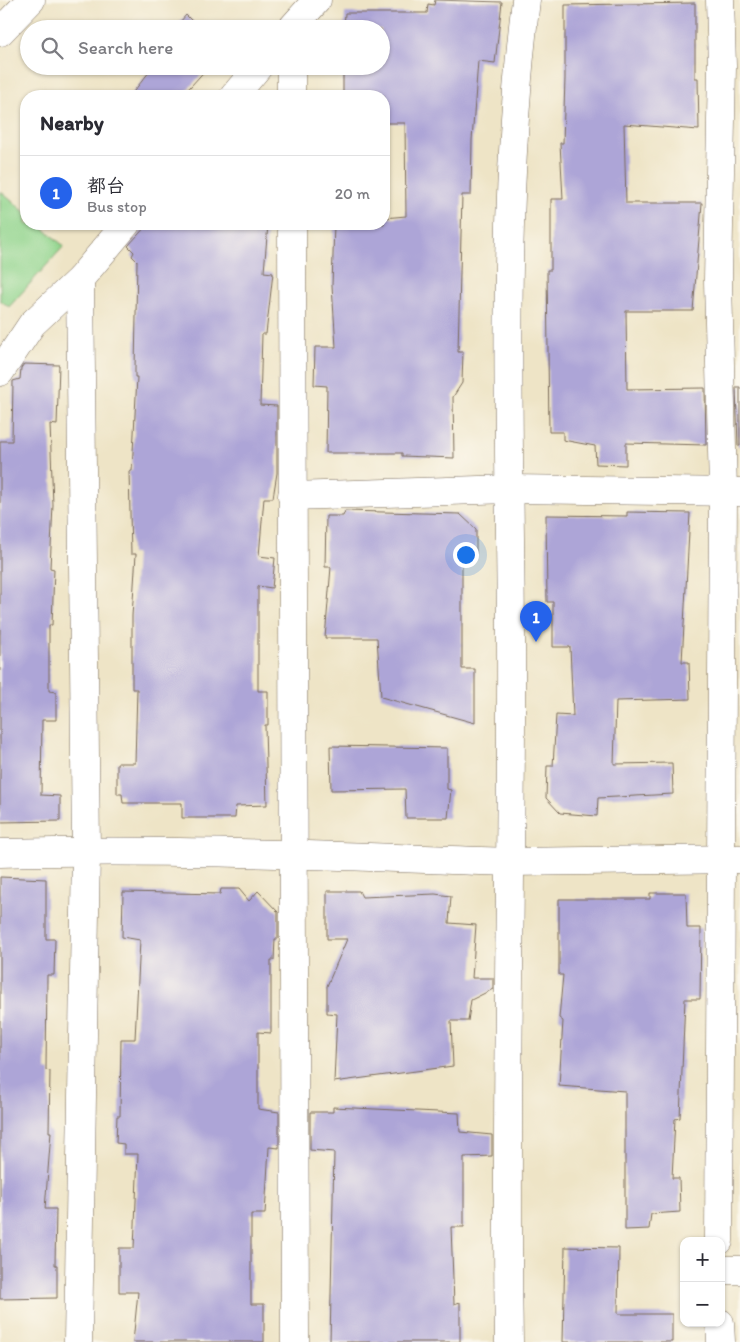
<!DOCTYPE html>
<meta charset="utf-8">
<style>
body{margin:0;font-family:Itim,"Klee One",sans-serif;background:#f2f2f3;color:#2b2b33}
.controls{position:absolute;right:15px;bottom:15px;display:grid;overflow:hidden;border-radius:10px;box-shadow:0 1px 4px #0004}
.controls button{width:45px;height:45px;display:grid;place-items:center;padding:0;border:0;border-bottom:1px solid #e1e1e2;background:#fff;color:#2b2b33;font:25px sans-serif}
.you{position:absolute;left:465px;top:554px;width:18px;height:18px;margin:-12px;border:4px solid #fff;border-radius:50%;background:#1a73e8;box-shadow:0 0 0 8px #1a73e833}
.badge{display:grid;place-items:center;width:32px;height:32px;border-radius:50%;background:#2563eb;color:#fff;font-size:16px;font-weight:700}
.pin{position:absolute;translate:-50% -41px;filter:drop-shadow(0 1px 2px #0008)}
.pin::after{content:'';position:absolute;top:26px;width:18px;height:15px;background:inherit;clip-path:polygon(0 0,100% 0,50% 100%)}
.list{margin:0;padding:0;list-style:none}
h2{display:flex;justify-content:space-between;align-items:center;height:65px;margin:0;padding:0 20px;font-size:21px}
h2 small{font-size:16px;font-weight:400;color:#7c7c81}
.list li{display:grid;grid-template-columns:32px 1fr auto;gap:15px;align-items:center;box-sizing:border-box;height:75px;padding:0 20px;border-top:1px solid #e1e1e2}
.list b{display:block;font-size:19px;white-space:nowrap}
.list p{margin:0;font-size:16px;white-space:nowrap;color:#7c7c81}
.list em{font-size:16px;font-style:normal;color:#7c7c81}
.icon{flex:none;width:28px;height:28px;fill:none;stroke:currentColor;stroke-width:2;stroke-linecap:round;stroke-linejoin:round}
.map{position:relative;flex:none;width:740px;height:1342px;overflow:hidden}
.search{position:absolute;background:#fff;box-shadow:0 1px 4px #0004;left:20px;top:20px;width:370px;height:55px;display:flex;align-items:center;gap:12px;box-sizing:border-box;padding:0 18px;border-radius:28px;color:#7c7c81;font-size:19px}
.panel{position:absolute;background:#fff;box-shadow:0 1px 4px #0004;left:20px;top:90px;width:370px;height:140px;border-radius:20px}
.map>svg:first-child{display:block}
</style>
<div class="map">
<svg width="740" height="1342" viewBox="0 0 740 1342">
<rect width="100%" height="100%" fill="#fbf7ec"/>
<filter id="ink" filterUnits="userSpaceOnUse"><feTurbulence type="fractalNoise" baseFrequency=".02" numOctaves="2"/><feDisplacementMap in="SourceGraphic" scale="10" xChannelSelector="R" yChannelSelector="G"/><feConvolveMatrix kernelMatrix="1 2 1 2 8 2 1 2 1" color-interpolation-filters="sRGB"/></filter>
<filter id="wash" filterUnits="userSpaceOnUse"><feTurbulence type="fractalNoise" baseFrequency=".0096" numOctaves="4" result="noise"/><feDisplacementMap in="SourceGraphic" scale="20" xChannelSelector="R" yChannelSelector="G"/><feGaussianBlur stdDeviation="1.12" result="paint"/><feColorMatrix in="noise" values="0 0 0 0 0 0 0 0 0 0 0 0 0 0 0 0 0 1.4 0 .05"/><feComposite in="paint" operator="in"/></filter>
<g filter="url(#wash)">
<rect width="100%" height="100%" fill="#eee4c6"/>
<polygon fill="#90d48c" stroke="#667f55" points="0,191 26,213 26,224 38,224 64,246 9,307 0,300"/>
<g id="blocks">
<g fill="#ada5d7">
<polygon points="435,0 502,2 495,63 478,61 472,140 471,195 462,195 458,352 463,352 462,383 453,397 454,458 402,456 402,453 326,453 327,386 314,385 315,347 336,347 332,286 334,224 384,224 384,218 406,216 405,123 384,123 384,96 343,96 343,66 381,66 381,29 344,29 345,13 427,13 428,4 434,5"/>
<polygon points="695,3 695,78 698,78 699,130 624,124 626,203 702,203 693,311 626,311 627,389 705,388 706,445 626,443 626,465 596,464 595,446 563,440 563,432 549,432 547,270 551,270 551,199 563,199 560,143 563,143 565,78 565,5"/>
<polygon points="186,15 200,29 174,29"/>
<polygon points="154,66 209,66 182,96 130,96"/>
<polygon points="148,224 268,224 264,272 273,273 266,334 262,334 260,405 277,406 277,473 273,498 264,498 259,556 275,558 272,588 258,586 258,691 268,691 268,725 265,725 267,805 236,806 235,818 182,818 182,803 123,803 122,794 117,794 117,763 135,763 137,689 132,689 132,616 136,554 131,554 129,471 132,471 137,377 135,377 135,369 137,261 132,256 134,252 128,246"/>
<polygon points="24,364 59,365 57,425 50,424 53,505 50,568 54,569 52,625 49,625 49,691 56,692 56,720 42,720 41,795 60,796 60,821 0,822 0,441 12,441 13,381 20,379 21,368"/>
<polygon points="736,387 740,387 740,446 738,446"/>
<polygon points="345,511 460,514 476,529 476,554 462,554 462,669 475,669 475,723 381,697 377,638 325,638 331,567 325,567 326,516 343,516"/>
<polygon points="627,512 690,513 682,662 689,662 690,699 616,701 614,764 672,763 673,794 598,798 597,816 560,813 546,798 547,766 553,766 556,715 573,716 570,647 553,647 553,602 547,602 546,515 627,516"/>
<polygon points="330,746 447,748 447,789 451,790 448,818 406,818 405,789 331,790"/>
<polygon points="0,877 46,879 46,939 55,939 54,975 47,975 46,1070 50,1071 49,1132 51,1132 45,1209 56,1209 55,1265 57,1265 57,1298 0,1299"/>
<polygon points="221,889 239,889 249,901 258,891 278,912 278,939 275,939 274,960 271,960 271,1033 258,1032 258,1109 279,1112 279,1148 269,1147 265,1214 251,1214 251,1304 264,1304 264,1342 133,1342 138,1292 119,1292 119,1248 134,1248 138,1154 124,1154 124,1144 116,1143 117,1116 120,1116 121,1039 135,1039 140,940 122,937 123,892 220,894"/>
<polygon points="327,891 359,891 362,897 435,894 451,896 449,923 476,925 472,978 493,978 493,989 471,1000 468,1021 451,1021 453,1066 334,1082 337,1014 327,1013 327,986 347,939 327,939"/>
<polygon points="650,893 686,893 687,928 701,928 700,999 685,999 680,1118 675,1119 672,1178 679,1178 680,1212 651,1214 649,1229 625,1230 625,1091 559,1086 563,1021 559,1018 563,975 559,975 559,899 650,899"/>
<polygon points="333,1107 459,1113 460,1132 492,1135 492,1156 464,1157 464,1227 451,1227 454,1304 460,1302 460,1342 330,1342 334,1152 310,1150 310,1112 333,1112"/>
<polygon points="565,1247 619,1248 618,1314 672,1314 672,1342 563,1342"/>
</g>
</g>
</g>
<g filter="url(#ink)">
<use href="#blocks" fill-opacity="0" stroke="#7a6b59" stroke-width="1"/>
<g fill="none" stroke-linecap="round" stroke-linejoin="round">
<defs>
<g id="minor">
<polyline points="291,29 317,0"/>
<polyline points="0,32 31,0"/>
<polyline points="291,66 291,96"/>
<polyline points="234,96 259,66"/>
<polyline points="292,224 295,1342"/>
<polyline points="0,372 32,324 80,279 126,224"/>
<polyline points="292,496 510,489 740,492"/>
<path d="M0,853C170,848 339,856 509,862"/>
<polyline points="719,1241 723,492 718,280 722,66 720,0"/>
<polyline points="721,1270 740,1270"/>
<polyline points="720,1323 721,1342"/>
<polyline points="78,1342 86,851 80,279"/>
</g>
<g id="tertiary">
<polyline points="509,862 740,859"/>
<path d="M509,1342C505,1108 512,874 511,640C510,427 500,212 526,0"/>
</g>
</defs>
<use href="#minor" stroke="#7a6b59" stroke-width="29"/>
<use href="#tertiary" stroke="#7a6b59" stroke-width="29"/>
<use href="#minor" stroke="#fff" stroke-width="28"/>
<use href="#tertiary" stroke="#fff" stroke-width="28"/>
</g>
</g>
</svg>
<div class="controls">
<button>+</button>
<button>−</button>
</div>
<div class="you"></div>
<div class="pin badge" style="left:536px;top:642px">1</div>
<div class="search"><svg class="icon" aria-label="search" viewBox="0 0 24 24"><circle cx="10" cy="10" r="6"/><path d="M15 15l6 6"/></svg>Search here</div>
<section class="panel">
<h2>Nearby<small></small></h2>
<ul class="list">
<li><span class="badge">1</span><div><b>都台</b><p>Bus stop</p></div><em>20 m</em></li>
</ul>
</section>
</div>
